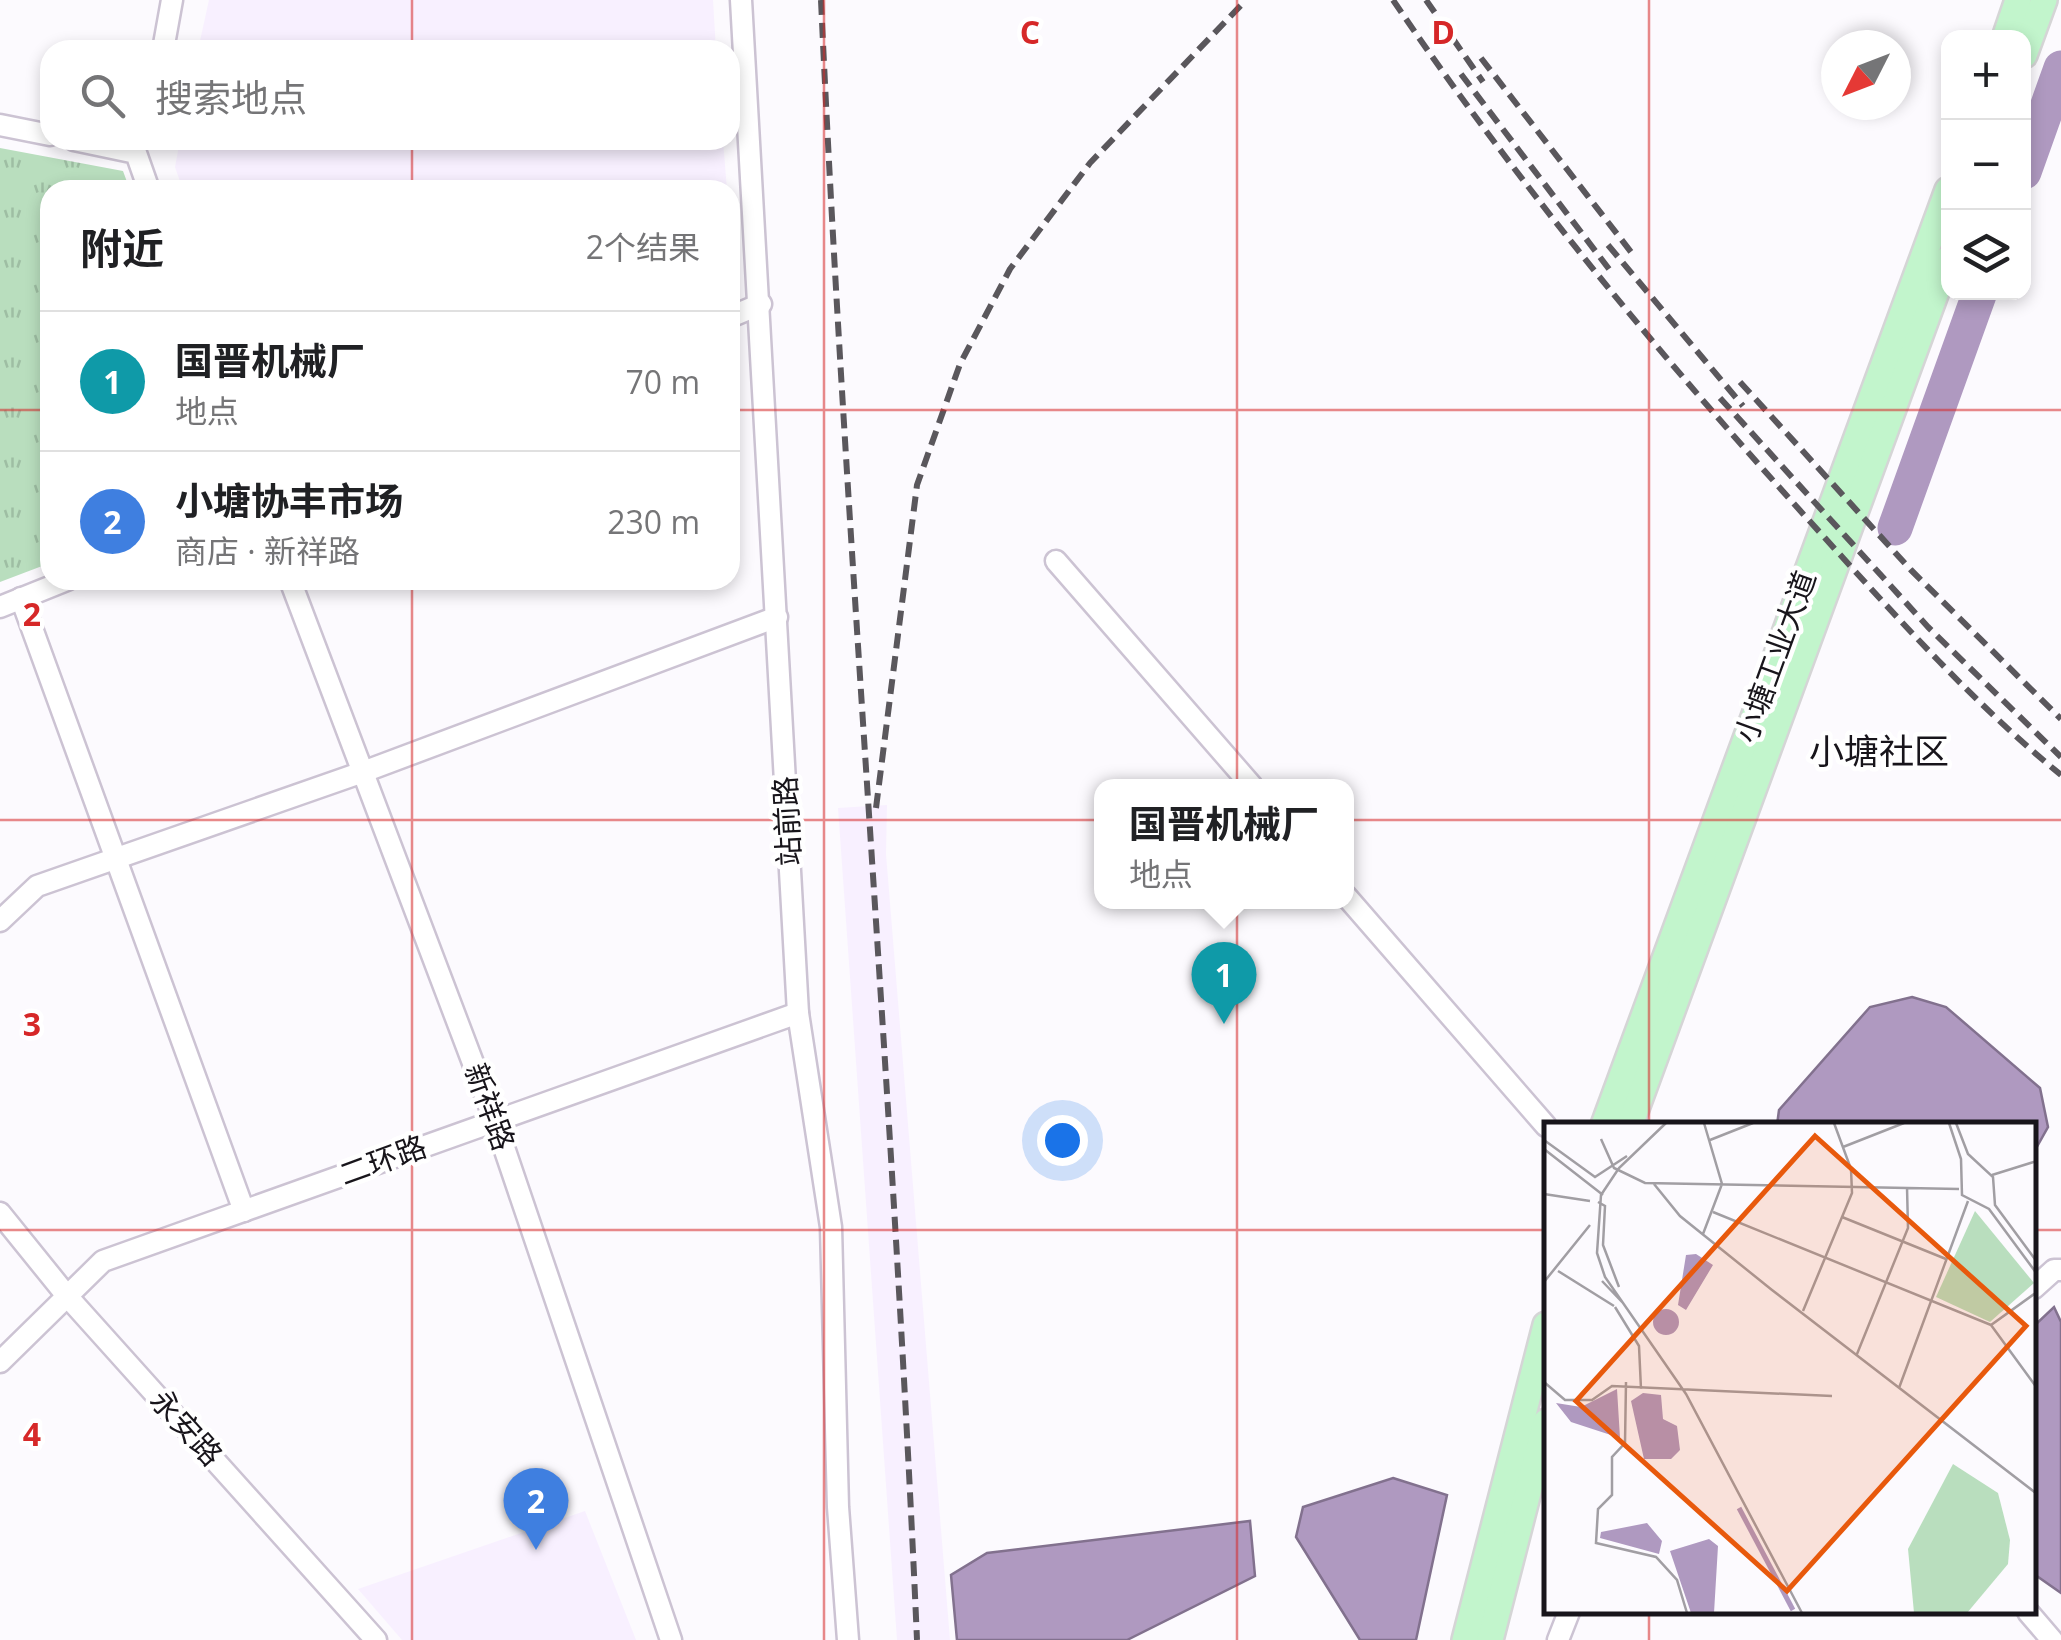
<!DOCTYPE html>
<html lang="zh">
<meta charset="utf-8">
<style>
body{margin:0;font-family:"Open Sans","Noto Sans SC",sans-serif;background:#f6f6f6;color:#202124}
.controls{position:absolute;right:30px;top:30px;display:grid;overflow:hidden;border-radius:20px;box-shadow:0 5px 15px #0003}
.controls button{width:90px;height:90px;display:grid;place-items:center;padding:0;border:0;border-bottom:2px solid #e0e0e0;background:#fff;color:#202124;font:50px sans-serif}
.compass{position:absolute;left:1821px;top:30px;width:90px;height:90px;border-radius:50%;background:#fff;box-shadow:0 5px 15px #0003;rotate:228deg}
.you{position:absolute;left:1062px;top:1140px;width:35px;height:35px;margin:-25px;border:8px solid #fff;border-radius:50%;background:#1a73e8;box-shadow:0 0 0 15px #1a73e833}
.badge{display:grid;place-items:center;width:65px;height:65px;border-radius:50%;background:#208c44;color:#fff;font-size:32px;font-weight:700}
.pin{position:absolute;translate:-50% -82px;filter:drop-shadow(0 2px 5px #0008)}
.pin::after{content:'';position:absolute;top:52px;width:35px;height:30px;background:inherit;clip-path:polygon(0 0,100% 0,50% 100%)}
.popup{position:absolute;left:1094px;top:779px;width:260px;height:130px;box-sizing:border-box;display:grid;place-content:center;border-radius:20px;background:#fff;filter:drop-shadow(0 2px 8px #0005);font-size:32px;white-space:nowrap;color:#757577}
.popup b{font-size:38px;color:#202124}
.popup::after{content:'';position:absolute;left:50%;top:100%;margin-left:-20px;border:20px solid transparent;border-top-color:#fff}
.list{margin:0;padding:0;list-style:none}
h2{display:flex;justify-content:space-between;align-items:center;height:130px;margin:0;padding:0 40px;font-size:42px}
h2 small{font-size:32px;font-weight:400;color:#757577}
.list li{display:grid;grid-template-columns:65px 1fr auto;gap:30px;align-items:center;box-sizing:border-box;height:140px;padding:0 40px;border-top:2px solid #e0e0e0}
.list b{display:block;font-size:38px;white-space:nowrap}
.list p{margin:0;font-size:32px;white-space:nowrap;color:#757577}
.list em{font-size:32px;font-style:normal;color:#757577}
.icon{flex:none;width:55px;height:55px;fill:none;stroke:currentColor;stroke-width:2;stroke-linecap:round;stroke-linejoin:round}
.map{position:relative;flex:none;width:2061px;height:1640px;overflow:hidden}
.search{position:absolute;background:#fff;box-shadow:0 5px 15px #0003;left:40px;top:40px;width:700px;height:110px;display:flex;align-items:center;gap:25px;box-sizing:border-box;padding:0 35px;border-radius:30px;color:#757577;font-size:38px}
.panel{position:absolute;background:#fff;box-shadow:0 5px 15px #0003;left:40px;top:180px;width:700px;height:410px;border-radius:30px}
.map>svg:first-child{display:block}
</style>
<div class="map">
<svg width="2061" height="1640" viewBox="0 0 2061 1640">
<defs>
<pattern id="park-tufts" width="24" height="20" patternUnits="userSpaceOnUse" patternTransform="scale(2.5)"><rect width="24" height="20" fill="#b9debe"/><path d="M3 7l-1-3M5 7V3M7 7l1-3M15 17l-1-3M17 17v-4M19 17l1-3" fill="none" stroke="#9ebea3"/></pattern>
</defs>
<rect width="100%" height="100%" fill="#fcfafe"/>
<g fill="#f8f0ff">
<polygon points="209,0 713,0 716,50 198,50"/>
<polygon points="180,140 723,140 727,190 183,190 175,167"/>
<polygon points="887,805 886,854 950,1640 897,1640 838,808"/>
<polygon points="585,1511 636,1640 402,1640 358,1589"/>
</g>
<polygon fill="url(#park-tufts)" points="0,148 123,171 130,190 50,190 50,563 0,582"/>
<g fill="#af99c0" stroke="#82718e" stroke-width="2.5">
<polygon points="1912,997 1946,1007 2040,1088 2048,1127 2034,1152 2034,1125 1777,1125 1779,1110 1870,1007"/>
<polygon points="2054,1307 2061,1322 2061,1593 2034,1574 2034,1326"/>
<polygon points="1393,1478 1447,1495 1416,1640 1360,1640 1296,1537 1303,1507"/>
<polygon points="1250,1521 1255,1576 1127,1640 957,1640 951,1575 987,1553"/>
</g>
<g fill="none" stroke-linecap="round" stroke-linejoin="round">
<g stroke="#af99c0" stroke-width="35">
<polyline points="2024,172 2061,68"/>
<polyline points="1895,528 1980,292"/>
</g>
<defs>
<g id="minor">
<polyline points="741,0 798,1013 831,1227 838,1507 848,1640"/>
<polyline points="163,50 172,0"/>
<polyline points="0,125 50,135"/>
<polyline points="74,140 136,153 149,190"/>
<polyline points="730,317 761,304"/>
<polyline points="1056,561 1252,786"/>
<polyline points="290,580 495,1121 671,1640"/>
<polyline points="21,598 244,1211"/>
<polyline points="0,607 67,580"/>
<polyline points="1346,896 1546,1126"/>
<polyline points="0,921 37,886 363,772 777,617"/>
<polyline points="0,1213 67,1296 376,1640"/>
<polyline points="2034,1288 2054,1270 2061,1270"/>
<polyline points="0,1362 103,1261 798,1013"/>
<polyline points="2028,1612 2052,1640"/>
<polyline points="1558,1640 1569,1612"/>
</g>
<g id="major">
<polyline points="2005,38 2018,0"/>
<polyline points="2024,55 2044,0"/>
<polyline points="1604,1125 1948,190"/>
<polyline points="1630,1125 1948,259"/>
<polyline points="1465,1640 1546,1325"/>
<polyline points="1490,1640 1546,1422"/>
</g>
</defs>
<use href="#minor" stroke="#ccc3d3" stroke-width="25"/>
<use href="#major" stroke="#d5d5d6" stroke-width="30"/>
<use href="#minor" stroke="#fff" stroke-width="20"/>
<use href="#major" stroke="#c2f5cc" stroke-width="25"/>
<g stroke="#5a575c" stroke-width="6" stroke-dasharray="15 8" stroke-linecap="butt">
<path d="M821,0C846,547 893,1093 917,1640"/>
<path d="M1393,0C1517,183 1657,352 1805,516C1886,605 1967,698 2061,775"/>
<polyline points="1426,0 1483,82"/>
<polyline points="1481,58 1631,252"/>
<polyline points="1461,74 1609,269"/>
<polyline points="1608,245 1743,406"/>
<polyline points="1740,382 1911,570 2061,719"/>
<polyline points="1720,398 1928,627 2061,757"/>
<polyline points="876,808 917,485 960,364 1010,269 1090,163 1246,0"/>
</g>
</g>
<path fill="none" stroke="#d62828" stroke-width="2.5" stroke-opacity="0.55" d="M412,0V50M824,0V1640M1237,0V1640M1649,0V1125M412,140V190M0,410H50M730,410H2061M412,580V1640M0,820H2061M0,1230H1546M2034,1230H2061M1649,1612V1640"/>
<g text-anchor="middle" stroke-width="9" stroke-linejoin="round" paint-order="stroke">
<g font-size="30" fill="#18151b" stroke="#fff">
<text transform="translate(1776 657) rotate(-70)" y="10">小塘工业大道</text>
<text transform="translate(788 821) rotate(-93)" y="10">站前路</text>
<text transform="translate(489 1107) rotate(70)" y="10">新祥路</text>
<text transform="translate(383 1161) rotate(-20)" y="10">二环路</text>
<text transform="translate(186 1428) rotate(48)" y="10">永安路</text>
</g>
<g font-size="35" fill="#18151b" stroke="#fff">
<text x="1879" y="764">小塘社区</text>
</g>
</g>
<g transform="translate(1544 1122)">
<rect width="492" height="492" fill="#fcfafe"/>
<path d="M409,342L454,371L466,418L464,442L423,491H370L364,427Z" fill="#b9debe"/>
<path d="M431,89L490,161L446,200L392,175Z" fill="#b9debe"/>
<path d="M152,132L169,143L142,188L134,183L142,133ZM109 200a13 13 0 1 1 26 0a13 13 0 1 1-26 0ZM73,267L76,316L27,300L12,281L37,285ZM99,271L117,273L119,297L133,304L136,328L127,337H100L87,279ZM103,401L118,419L115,432L56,416L57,410ZM165,417L174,424L170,491H147L126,429Z" fill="#af99c0"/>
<path fill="none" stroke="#af99c0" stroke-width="5" d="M195,386L249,488"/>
<path fill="none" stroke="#a19ea3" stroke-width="2.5" d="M122,1L75,46L57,73L53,131L61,155L142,272L258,491M405,1L417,37L418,73L445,87L493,152M412,1L424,32L449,55L451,83L493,140M57,17L70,46L101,61L415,67M0,18L51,55L83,34M166,18L209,1M299,25L360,1M0,27L59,73M448,53L493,39M110,62L136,94L228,168L493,372M0,72L46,79M54,80L61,84L59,123L75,165M169,90L447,203L493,170M298,95L402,137M159,112L178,62L160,1M14,149L70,184M58,159L79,181M0,160L46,103M71,185L95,224L97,267M259,189L308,71L307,47L290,1M447,203L493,266M313,232L364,106L363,65M0,260L21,278H48L68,264L288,274M82,260L81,321L68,335V373L54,387L52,421L112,435L133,458L143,491M355,266L424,79"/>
<path fill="#e8590c" fill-opacity="0.15" stroke="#e8590c" stroke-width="5" d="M271,14L482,204L243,469L32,279Z"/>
<rect width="492" height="492" fill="none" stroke="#18151b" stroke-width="5"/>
</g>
<g font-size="32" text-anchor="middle" font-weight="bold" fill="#d62828" stroke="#fff" stroke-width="9" stroke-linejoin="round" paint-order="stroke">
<text x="1030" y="44">C</text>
<text x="1443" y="44">D</text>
<text x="32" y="626">2</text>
<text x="32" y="1036">3</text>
<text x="32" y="1446">4</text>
</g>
</svg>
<div class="controls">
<button>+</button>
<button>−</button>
<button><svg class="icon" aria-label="layers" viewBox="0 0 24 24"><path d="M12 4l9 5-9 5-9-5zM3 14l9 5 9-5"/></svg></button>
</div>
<svg class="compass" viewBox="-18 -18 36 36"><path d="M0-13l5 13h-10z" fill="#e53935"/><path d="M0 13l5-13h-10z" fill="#757577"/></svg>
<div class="you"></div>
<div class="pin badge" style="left:1224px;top:1024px;background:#0f9aa8">1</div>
<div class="popup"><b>国晋机械厂</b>地点</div>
<div class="pin badge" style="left:536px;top:1550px;background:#3f7fe0">2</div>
<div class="search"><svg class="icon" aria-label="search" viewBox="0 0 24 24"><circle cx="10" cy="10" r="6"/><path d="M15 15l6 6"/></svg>搜索地点</div>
<section class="panel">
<h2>附近<small>2个结果</small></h2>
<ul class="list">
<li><span class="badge" style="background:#0f9aa8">1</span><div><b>国晋机械厂</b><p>地点</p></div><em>70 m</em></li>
<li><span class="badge" style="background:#3f7fe0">2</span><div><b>小塘协丰市场</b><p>商店 · 新祥路</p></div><em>230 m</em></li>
</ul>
</section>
</div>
